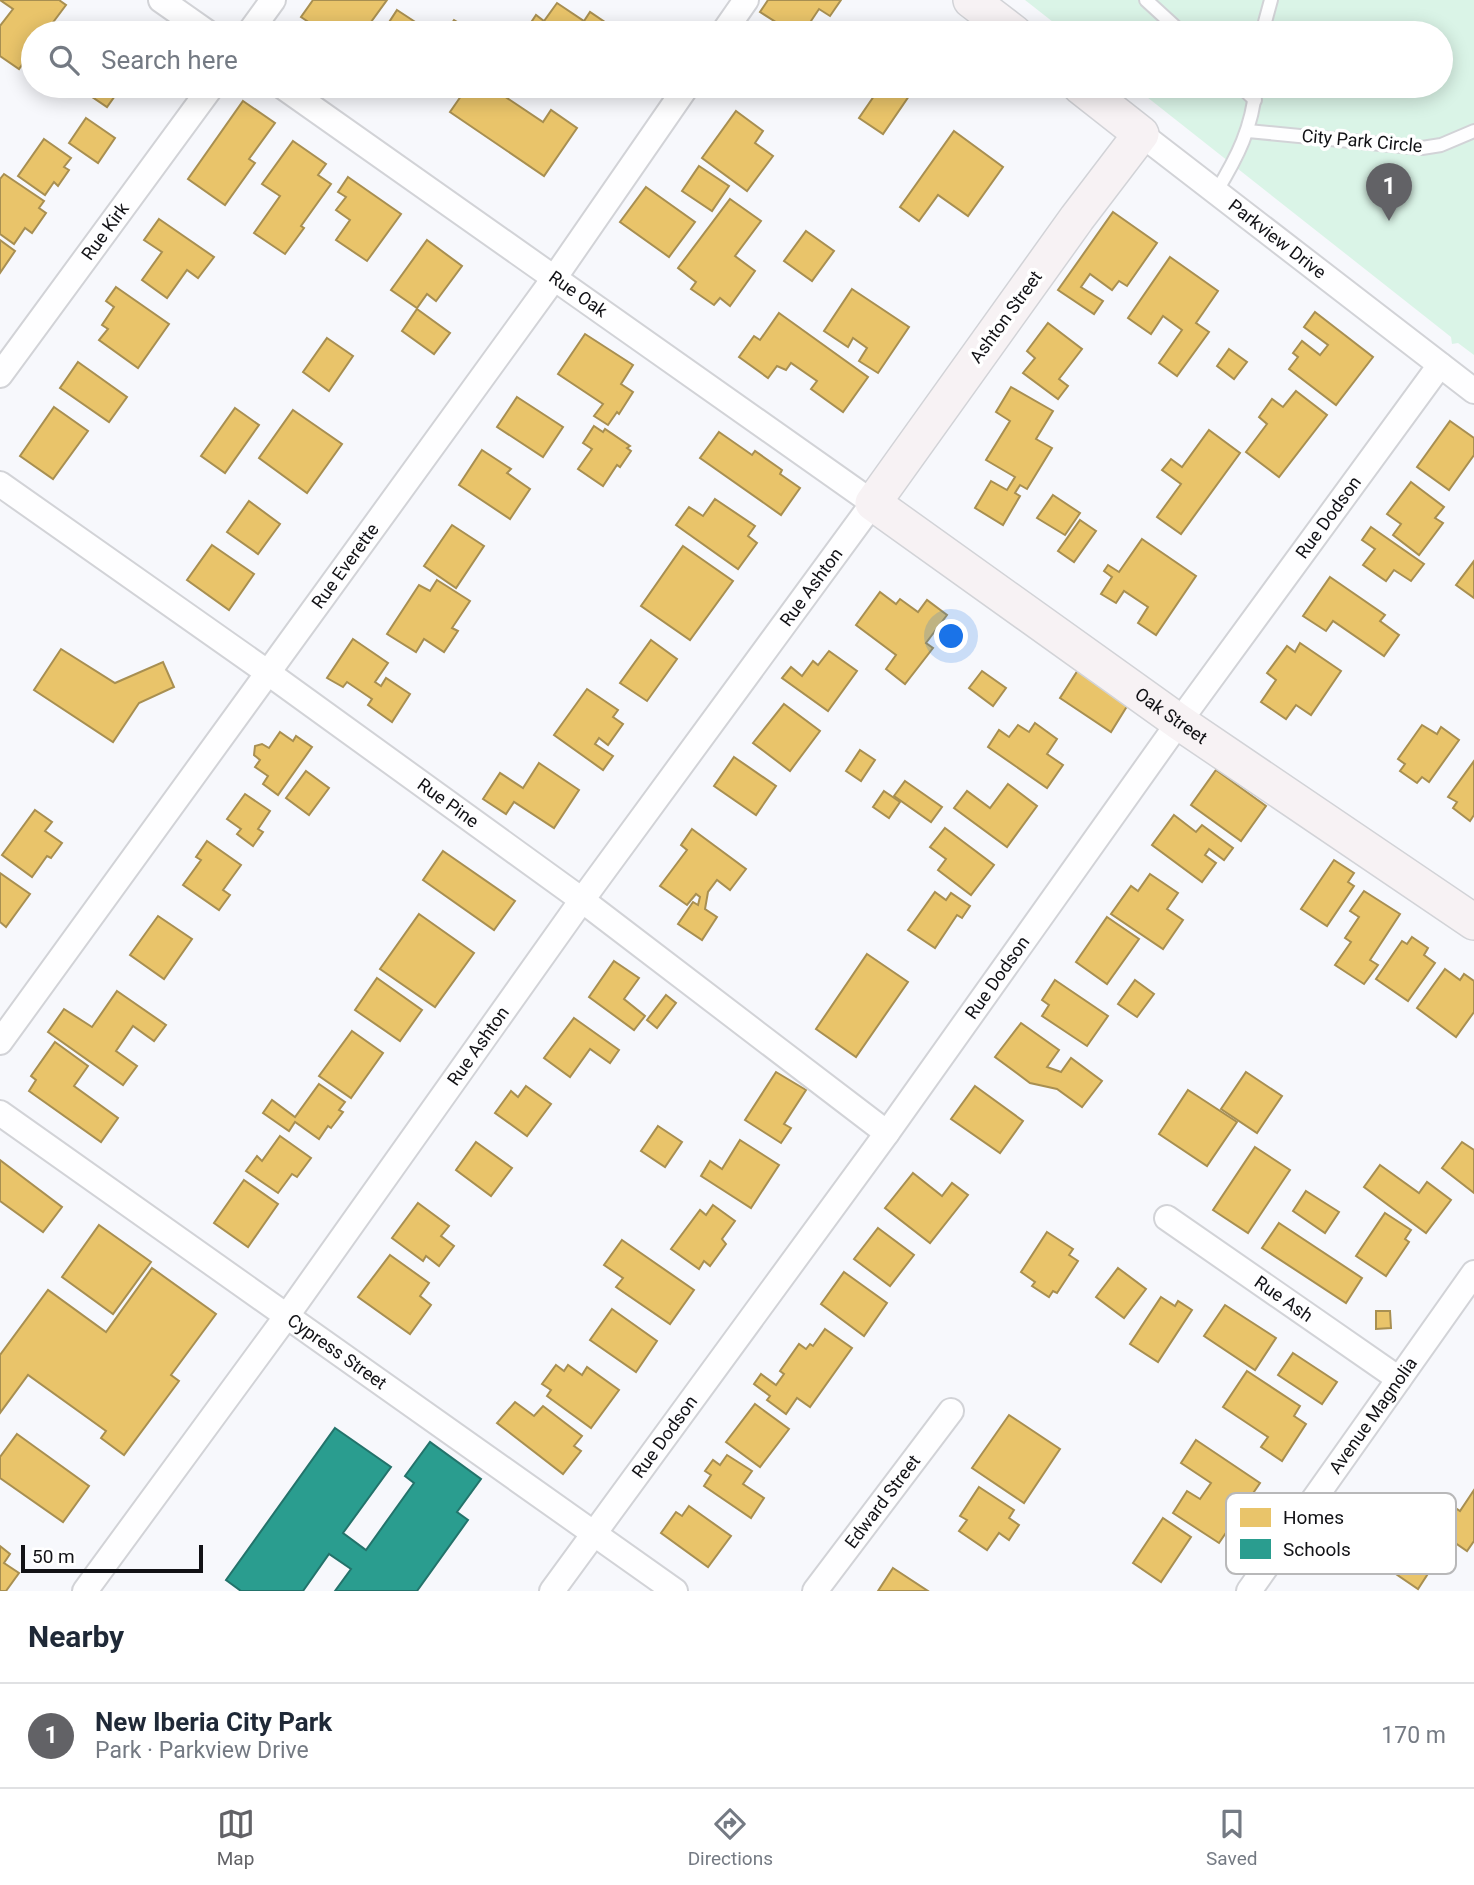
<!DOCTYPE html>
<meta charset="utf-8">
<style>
body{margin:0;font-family:Roboto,sans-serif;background:#f6f6f7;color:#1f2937}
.scale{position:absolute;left:21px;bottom:18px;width:182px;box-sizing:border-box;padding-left:7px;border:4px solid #121216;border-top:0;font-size:19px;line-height:24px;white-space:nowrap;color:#121216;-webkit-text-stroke:5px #fff;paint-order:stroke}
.you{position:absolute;left:952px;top:637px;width:24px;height:24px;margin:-18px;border:5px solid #fff;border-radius:50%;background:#1a73e8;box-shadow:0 0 0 10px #1a73e833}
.badge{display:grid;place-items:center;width:46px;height:46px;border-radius:50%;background:#626266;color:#fff;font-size:23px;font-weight:700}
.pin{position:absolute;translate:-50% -58px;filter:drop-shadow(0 2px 4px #0008)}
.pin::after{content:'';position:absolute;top:37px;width:24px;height:21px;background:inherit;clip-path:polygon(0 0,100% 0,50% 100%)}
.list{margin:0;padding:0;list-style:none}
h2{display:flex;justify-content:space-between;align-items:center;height:91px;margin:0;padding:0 28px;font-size:30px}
h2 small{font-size:23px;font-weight:400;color:#747a83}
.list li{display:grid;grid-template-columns:46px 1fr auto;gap:21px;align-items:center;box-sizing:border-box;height:105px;padding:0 28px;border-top:2px solid #e0e1e3}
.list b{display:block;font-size:26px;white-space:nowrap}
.list p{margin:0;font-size:23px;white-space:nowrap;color:#747a83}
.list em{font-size:23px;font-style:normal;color:#747a83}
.icon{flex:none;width:38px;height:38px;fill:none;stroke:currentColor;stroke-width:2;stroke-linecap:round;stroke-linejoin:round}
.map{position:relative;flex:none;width:1474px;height:1591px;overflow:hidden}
.search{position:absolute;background:#fff;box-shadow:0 4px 18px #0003;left:21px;right:21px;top:21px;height:77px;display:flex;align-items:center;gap:18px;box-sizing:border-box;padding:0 24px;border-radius:38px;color:#747a83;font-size:26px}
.sheet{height:196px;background:#fff}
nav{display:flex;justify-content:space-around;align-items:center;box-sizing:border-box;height:98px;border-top:2px solid #e0e1e3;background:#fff;font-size:19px;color:#747a83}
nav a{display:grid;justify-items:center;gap:4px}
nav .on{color:#626266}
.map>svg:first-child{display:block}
</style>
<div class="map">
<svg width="1474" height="1591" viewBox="0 0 1474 1591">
<rect width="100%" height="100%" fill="#f7f8fc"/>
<polygon fill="#daf4e7" points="1025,0 1474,0 1474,355 1458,343 1452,344 1451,337 1133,86 1441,86 1441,33 1067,33"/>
<g fill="#e9c46a" stroke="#a88f51" stroke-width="2">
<polygon points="0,0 59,0 66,5 45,33 33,33 33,49 19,69 0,56 0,26 13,9"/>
<polygon points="313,0 387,0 363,33 325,33 301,17"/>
<polygon points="768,0 841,0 830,16 819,9 803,33 793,33 760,12"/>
<polygon points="557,3 584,21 590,12 621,33 531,33 526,30 536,15 544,21"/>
<polygon points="397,10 432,33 382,33"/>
<polygon points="454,20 472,31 470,33 445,33"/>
<polygon points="81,86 122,86 107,107 79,88"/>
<polygon points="468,86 489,86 543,122 551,110 577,128 544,176 450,112"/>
<polygon points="859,86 893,86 909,96 883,134 859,118 874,96"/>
<polygon points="243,101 275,123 249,159 255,163 225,205 188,179"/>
<polygon points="736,111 763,131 755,143 773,156 747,191 702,158"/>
<polygon points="86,118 115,138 98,163 69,143"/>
<polygon points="954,131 1003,167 968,216 938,195 919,221 900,207"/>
<polygon points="44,139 71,158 64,167 69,170 58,186 54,182 45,195 18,176"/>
<polygon points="293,141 326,164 318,175 331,184 301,226 304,228 285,254 254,233 280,196 262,184"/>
<polygon points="699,166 729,186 712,211 682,191"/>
<polygon points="4,174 44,201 39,208 46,213 32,233 25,228 14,244 0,234 0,179"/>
<polygon points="348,177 401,214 367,261 336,240 350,220 336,210 346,197 338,192"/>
<polygon points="646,187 695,222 669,257 620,222"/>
<polygon points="730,199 761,221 735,256 755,271 730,306 720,298 714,305 691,289 696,282 678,268"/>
<polygon points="1113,212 1157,243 1127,286 1119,281 1112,290 1090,274 1081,287 1103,301 1094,314 1058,290"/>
<polygon points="159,219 214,257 198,278 187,270 167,298 142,280 162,252 144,240"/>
<polygon points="806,231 834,251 812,281 784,261"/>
<polygon points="0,240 15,251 0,273"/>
<polygon points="427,240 462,266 436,301 427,294 417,308 391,290"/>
<polygon points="1170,257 1218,291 1196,323 1209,332 1177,376 1159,363 1182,330 1163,316 1151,334 1128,318"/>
<polygon points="116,287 169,324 138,368 99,340 108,329 102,325 114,307 106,301"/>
<polygon points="852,289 909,327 878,373 859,361 867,348 853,338 848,347 824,331"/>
<polygon points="417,309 450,333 434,354 402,331"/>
<polygon points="1315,312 1373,357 1336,405 1289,369 1298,357 1293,353 1302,341 1320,355 1328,345 1304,327"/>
<polygon points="779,313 868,377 843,412 811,389 817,381 791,363 786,370 777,366 768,378 739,357 754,336 760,340"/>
<polygon points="1048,323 1082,349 1059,379 1068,386 1058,399 1023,373 1035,358 1027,351"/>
<polygon points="585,334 633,365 621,384 633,392 619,414 617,412 608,425 594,416 603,404 558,374"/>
<polygon points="327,338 353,356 329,391 303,372"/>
<polygon points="1229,349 1247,362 1234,379 1217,366"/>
<polygon points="78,362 127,397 109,422 60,388"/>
<polygon points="1011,387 1053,411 1036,439 1052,448 1027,489 1020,485 1015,493 1020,496 1003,525 975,508 991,481 1007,490 1015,477 986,460 1010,421 996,412"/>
<polygon points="1296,391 1327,415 1279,477 1246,452 1267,424 1259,417 1272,399 1283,407"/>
<polygon points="517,397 563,427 543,457 497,427"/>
<polygon points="54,407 88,431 53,479 20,456"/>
<polygon points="235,408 259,425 225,473 201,456"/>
<polygon points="293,410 342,444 307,493 259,458"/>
<polygon points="1450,421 1474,438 1474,455 1449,490 1417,467"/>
<polygon points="594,426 603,432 605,429 630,446 627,448 631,451 620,467 617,465 603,486 578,469 592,449 583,443"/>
<polygon points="1209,430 1240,453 1181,534 1157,517 1181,484 1162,470 1171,459 1182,467"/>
<polygon points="719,432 752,455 755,451 782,470 780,474 800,488 781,515 700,458"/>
<polygon points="482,450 511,469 507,473 530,489 510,519 459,485"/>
<polygon points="1411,482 1444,507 1435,518 1443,523 1419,555 1393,535 1401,524 1387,514"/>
<polygon points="1053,495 1080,513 1065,535 1037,518"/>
<polygon points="715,499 755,526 748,536 757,543 738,569 676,525 689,507 703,516"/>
<polygon points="249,501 280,524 258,554 227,532"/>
<polygon points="1080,520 1096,531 1074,562 1058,551"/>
<polygon points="452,525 484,546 456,588 424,566"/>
<polygon points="1371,527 1424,564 1411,581 1394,570 1386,581 1363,565 1375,549 1362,540"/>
<polygon points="1142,539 1196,576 1156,635 1138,623 1148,607 1124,591 1116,603 1101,594 1112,577 1104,571 1108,565 1119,572"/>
<polygon points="212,545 254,574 229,610 187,580"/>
<polygon points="683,546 733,581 690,640 641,606"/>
<polygon points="1474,561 1474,598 1456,585"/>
<polygon points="1330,577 1385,615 1380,621 1399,635 1384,656 1333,621 1326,631 1303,616"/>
<polygon points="437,580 470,601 452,628 458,631 444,652 424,639 416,652 387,634 419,585 430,591"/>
<polygon points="880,592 896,604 900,599 918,612 927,600 947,615 926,643 933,648 905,684 886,669 896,655 856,625"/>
<polygon points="353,639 388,663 375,682 381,686 386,678 410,694 392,722 368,705 372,699 347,682 343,687 327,678"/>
<polygon points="651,640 677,659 647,701 620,683"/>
<polygon points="1300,643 1341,671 1311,715 1296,705 1286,719 1261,702 1276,680 1267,673 1287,646 1295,652"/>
<polygon points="61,649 115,683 163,662 174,687 139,703 113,742 34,690"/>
<polygon points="829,651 857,671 828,711 782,678 791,667 802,676 813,661 818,665"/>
<polygon points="1078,670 1129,703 1111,732 1060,698"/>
<polygon points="982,671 1006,688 993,706 969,688"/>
<polygon points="587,689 618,710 613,717 623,724 608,745 599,738 595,744 613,756 603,770 554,735"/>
<polygon points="784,704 820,731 790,771 753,743"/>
<polygon points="1035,723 1057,739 1047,754 1063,765 1047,788 988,747 999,730 1009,737 1018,725 1029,732"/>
<polygon points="1422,725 1437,734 1441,727 1459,740 1429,782 1422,777 1417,783 1400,771 1405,764 1398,759"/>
<polygon points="280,732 293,741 296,736 312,747 278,795 263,784 268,776 255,767 260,760 254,755 255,746 262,744 269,748"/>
<polygon points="860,750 875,760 861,781 846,771"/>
<polygon points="734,757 776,786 756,815 714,786"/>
<polygon points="1474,761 1474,815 1470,821 1453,808 1457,802 1448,797"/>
<polygon points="539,763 579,790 554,828 514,802 506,814 483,799 500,773 523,788"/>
<polygon points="1216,770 1266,806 1241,841 1191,805"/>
<polygon points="306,771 329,788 309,815 286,798"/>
<polygon points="905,781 942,807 931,822 894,796"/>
<polygon points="1008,784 1037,806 1007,847 954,808 967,791 990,808"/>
<polygon points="884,791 900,802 889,818 873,807"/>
<polygon points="245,794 270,811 258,829 263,832 253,846 237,834 241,829 227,819"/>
<polygon points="35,810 52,822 45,831 62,843 51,858 47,856 32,877 2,855"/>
<polygon points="1174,815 1196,832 1202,825 1233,848 1224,860 1209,849 1205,855 1216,863 1202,882 1152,845"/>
<polygon points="945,828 994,865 971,895 938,870 946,859 930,847"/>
<polygon points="692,829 746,869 730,890 717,880 708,892 705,909 717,917 702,940 678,924 693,902 698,905 700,897 696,894 687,905 660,886 687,850 681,845"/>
<polygon points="207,841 241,865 223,890 230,895 219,910 183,885 201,860 196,857"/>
<polygon points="443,851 515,901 494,930 423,880"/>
<polygon points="1334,860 1354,873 1348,882 1354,886 1327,926 1301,909"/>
<polygon points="0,873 30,894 6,927 0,922"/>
<polygon points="1150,874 1178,893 1167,909 1183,920 1163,949 1111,914 1131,886 1138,891"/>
<polygon points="1364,891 1400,914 1370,960 1378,965 1364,984 1335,965 1351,942 1345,938 1359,917 1350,911"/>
<polygon points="935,892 946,900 951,893 970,906 962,918 957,915 935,948 908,930"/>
<polygon points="419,914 474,953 435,1007 380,969"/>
<polygon points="158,916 192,939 164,979 130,955"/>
<polygon points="1107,917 1139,939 1107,984 1076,962"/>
<polygon points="1412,937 1428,948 1424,955 1435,963 1408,1001 1376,979 1402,941 1407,944"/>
<polygon points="867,954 908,982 856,1057 816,1029"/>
<polygon points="614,961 639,978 624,999 645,1016 634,1030 589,997"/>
<polygon points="1445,969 1460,980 1464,974 1474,981 1474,1012 1456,1037 1417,1008"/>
<polygon points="377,978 422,1010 400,1041 355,1010"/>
<polygon points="1055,980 1108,1016 1087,1046 1042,1016 1049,1005 1042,1000"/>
<polygon points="1135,980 1154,994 1137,1017 1118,1004"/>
<polygon points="117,991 166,1025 154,1041 133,1026 116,1051 137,1066 123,1085 48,1032 64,1009 92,1027"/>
<polygon points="666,995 676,1003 657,1028 647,1020"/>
<polygon points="574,1018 619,1050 610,1063 590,1049 570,1077 544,1058"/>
<polygon points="1021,1023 1059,1050 1047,1067 1061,1072 1071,1058 1102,1081 1082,1107 1057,1089 1030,1083 995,1057"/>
<polygon points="352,1031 383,1053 351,1098 319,1076"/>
<polygon points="55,1042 88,1066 74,1086 118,1118 101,1142 29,1091 36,1080 31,1076"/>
<polygon points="776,1072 806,1090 784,1124 791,1128 781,1143 745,1120"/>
<polygon points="1246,1072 1282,1096 1257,1133 1221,1109"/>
<polygon points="319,1084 345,1102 339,1110 343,1112 331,1128 328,1126 319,1139 295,1122 289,1131 263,1113 272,1100 295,1117"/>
<polygon points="526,1086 551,1104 527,1136 495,1113 511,1091 518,1097"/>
<polygon points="975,1086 1023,1121 1000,1153 951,1119"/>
<polygon points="1188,1090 1237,1122 1207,1166 1159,1134"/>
<polygon points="658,1126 682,1142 665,1167 641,1151"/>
<polygon points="280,1136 311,1158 297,1177 292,1174 278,1193 246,1171 257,1156 262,1161"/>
<polygon points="740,1140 779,1165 751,1208 701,1176 710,1161 722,1169"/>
<polygon points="476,1142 512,1168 491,1196 456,1170"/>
<polygon points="1462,1142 1474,1150 1474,1193 1442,1168"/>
<polygon points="1255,1147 1290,1170 1248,1233 1213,1210"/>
<polygon points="0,1160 62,1207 43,1232 0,1201"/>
<polygon points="1380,1165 1419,1193 1427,1182 1451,1200 1426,1233 1364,1187"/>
<polygon points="913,1173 942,1196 952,1183 968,1195 930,1243 885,1208"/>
<polygon points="244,1180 278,1204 248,1247 214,1223"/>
<polygon points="1306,1191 1339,1212 1325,1233 1293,1211"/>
<polygon points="418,1203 449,1226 441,1236 454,1246 439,1266 426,1256 423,1261 392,1238"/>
<polygon points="713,1205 735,1221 722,1239 726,1244 710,1266 704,1261 699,1269 671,1249 700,1210 706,1215"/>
<polygon points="1385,1213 1411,1230 1405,1239 1409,1242 1386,1276 1356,1256"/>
<polygon points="1279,1223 1362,1278 1346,1303 1262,1248"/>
<polygon points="99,1225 151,1262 113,1314 62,1277"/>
<polygon points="878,1228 914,1255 890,1286 854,1259"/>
<polygon points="1047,1232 1073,1249 1069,1255 1078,1261 1057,1293 1053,1291 1049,1297 1032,1286 1035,1282 1021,1272"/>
<polygon points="622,1240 694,1290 670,1324 616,1287 623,1278 604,1265"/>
<polygon points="390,1255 429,1283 420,1296 431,1305 410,1334 358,1297"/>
<polygon points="152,1268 216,1314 171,1375 179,1381 124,1455 101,1438 106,1431 28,1375 0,1413 0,1355 48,1290 106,1332"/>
<polygon points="1118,1268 1146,1289 1124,1318 1096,1297"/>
<polygon points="844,1272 887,1303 864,1336 821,1304"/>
<polygon points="1161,1297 1175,1306 1178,1301 1192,1310 1158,1362 1130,1344"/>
<polygon points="1225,1305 1276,1338 1255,1370 1204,1336"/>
<polygon points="612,1309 657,1341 636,1372 590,1340"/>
<polygon points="1376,1311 1390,1311 1391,1328 1376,1329"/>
<polygon points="825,1329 852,1348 810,1407 797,1398 786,1414 767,1400 770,1396 754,1384 761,1374 776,1385 784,1374 780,1371 799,1344 806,1349 810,1344 813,1346"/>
<polygon points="1293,1353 1337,1382 1322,1404 1278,1375"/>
<polygon points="556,1365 564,1371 568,1365 582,1375 587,1367 619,1390 591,1428 547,1396 551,1390 542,1384"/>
<polygon points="1247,1371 1300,1406 1294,1416 1306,1424 1282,1461 1261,1447 1268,1437 1223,1407"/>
<polygon points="515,1402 534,1416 543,1406 582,1436 574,1446 581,1451 563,1474 497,1423"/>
<polygon points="755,1404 789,1429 760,1467 726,1442"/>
<polygon points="1009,1415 1060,1449 1024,1503 972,1468"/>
<polygon points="17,1434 89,1486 63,1522 0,1478 0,1457"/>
<polygon points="1196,1440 1260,1483 1219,1543 1173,1513 1187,1491 1200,1499 1211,1483 1181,1463"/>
<polygon points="727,1455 752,1471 743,1484 764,1498 751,1518 704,1486 711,1475 705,1471 713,1460 720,1465"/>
<polygon points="979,1487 1014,1510 1009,1518 1019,1525 1009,1540 999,1533 987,1550 959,1531 967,1520 960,1516"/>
<polygon points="1474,1490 1474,1541 1467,1551 1435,1529 1451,1505 1460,1511"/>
<polygon points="689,1506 731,1536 708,1567 661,1533 676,1512 682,1516"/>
<polygon points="1163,1518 1191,1537 1161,1582 1133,1563"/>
<polygon points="0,1546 10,1554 4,1563 19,1573 6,1591 0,1591"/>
<polygon points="1403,1550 1431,1569 1418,1589 1390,1570"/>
<polygon points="893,1568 928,1591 878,1591"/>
</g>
<polygon fill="#2a9d8f" stroke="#23736b" stroke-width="2" points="335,1428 391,1467 343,1533 366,1550 414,1483 405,1476 430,1442 481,1479 457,1512 468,1520 417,1591 335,1591 351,1569 329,1554 303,1591 241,1591 226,1580"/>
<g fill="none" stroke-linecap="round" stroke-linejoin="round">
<defs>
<g id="lane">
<polyline points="1146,0 1182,33"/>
<polyline points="1262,33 1271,0"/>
<polyline points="1240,86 1255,100"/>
<polyline points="1248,131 1422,148 1441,145 1474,131"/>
<path d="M1216,192C1238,156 1252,128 1256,86"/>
</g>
<g id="street">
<polyline points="161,0 208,33"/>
<polyline points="249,33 273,0"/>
<polyline points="723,33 746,0"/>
<path id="s1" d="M1141,134L1474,391"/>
<path id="s2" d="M0,375L212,86"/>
<path id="s3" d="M0,484L267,672L582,900L887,1133"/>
<path id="s4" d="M0,1042L555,277L687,86"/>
<path id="s5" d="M0,1113L675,1591"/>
<path id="s6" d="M1167,1218L1399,1379"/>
<path id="s7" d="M85,1591L286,1317L582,900L873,503L282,86"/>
<path id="s8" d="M552,1591L887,1133L1179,722L1440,365"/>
<path id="s9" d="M815,1591L951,1411"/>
<path id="s10" d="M1249,1591L1474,1273"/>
</g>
<g id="secondary">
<polyline points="971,0 1014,33"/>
<path id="s11" d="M1080,86L1141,134L1077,218L873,503L1179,722L1474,922"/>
</g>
</defs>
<use href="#lane" stroke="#d2d3d7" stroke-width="16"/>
<use href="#street" stroke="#d2d3d7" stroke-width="28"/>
<use href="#secondary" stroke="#d2d3d7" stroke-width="38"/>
<use href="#lane" stroke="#fefeff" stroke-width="12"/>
<use href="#street" stroke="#fefeff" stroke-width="24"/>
<use href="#secondary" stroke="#f7f2f4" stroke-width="35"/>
</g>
<g text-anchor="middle" stroke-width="7" stroke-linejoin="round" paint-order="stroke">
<g font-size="18" fill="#121216" stroke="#fff">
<text transform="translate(1362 141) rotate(5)" y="6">City Park Circle</text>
<text dy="6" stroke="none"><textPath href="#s2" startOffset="178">Rue Kirk</textPath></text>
<text dy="6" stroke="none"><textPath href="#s1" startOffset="172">Parkview Drive</textPath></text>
<text transform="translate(578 294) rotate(35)" y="6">Rue Oak</text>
<text transform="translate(1006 317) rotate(-54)" y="6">Ashton Street</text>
<text dy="6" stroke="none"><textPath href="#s8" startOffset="1325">Rue Dodson</textPath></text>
<text dy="6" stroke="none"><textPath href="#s4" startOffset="588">Rue Everette</textPath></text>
<text dy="6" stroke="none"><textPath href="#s7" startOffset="1239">Rue Ashton</textPath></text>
<text dy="6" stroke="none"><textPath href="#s11" startOffset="900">Oak Street</textPath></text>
<text dy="6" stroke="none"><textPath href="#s3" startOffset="550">Rue Pine</textPath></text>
<text dy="6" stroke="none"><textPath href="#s8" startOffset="758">Rue Dodson</textPath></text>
<text dy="6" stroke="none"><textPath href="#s7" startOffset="672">Rue Ashton</textPath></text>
<text dy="6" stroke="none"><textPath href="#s6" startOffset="142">Rue Ash</textPath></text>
<text dy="6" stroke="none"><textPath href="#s5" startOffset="413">Cypress Street</textPath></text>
<text dy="6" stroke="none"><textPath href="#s10" startOffset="215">Avenue Magnolia</textPath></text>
<text dy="6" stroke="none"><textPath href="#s8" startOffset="191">Rue Dodson</textPath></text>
<text dy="6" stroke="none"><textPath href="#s9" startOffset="112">Edward Street</textPath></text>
</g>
</g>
<rect x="1226" y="1493" width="230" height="81" rx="10" fill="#fff" stroke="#b8b8b9" stroke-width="2"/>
<rect x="1240" y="1508" width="31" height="19" fill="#e9c46a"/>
<rect x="1240" y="1539" width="31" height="20" fill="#2a9d8f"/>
<g font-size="19" fill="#121216">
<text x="1283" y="1524">Homes</text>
<text x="1283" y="1556">Schools</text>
</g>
</svg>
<div class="scale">50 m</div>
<div class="you"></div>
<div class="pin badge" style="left:1389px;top:221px">1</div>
<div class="search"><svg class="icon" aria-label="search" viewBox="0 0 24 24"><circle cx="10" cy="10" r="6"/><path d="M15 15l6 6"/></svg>Search here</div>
</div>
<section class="sheet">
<h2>Nearby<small></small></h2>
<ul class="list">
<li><span class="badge">1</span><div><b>New Iberia City Park</b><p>Park · Parkview Drive</p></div><em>170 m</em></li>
</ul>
</section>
<nav>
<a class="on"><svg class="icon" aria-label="map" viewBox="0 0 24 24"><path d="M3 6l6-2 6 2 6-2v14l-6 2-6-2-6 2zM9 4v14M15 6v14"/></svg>Map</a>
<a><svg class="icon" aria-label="directions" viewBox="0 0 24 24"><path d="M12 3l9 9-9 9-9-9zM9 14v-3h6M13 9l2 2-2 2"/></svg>Directions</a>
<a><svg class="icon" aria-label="saved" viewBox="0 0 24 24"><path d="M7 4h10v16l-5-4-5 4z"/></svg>Saved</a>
</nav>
